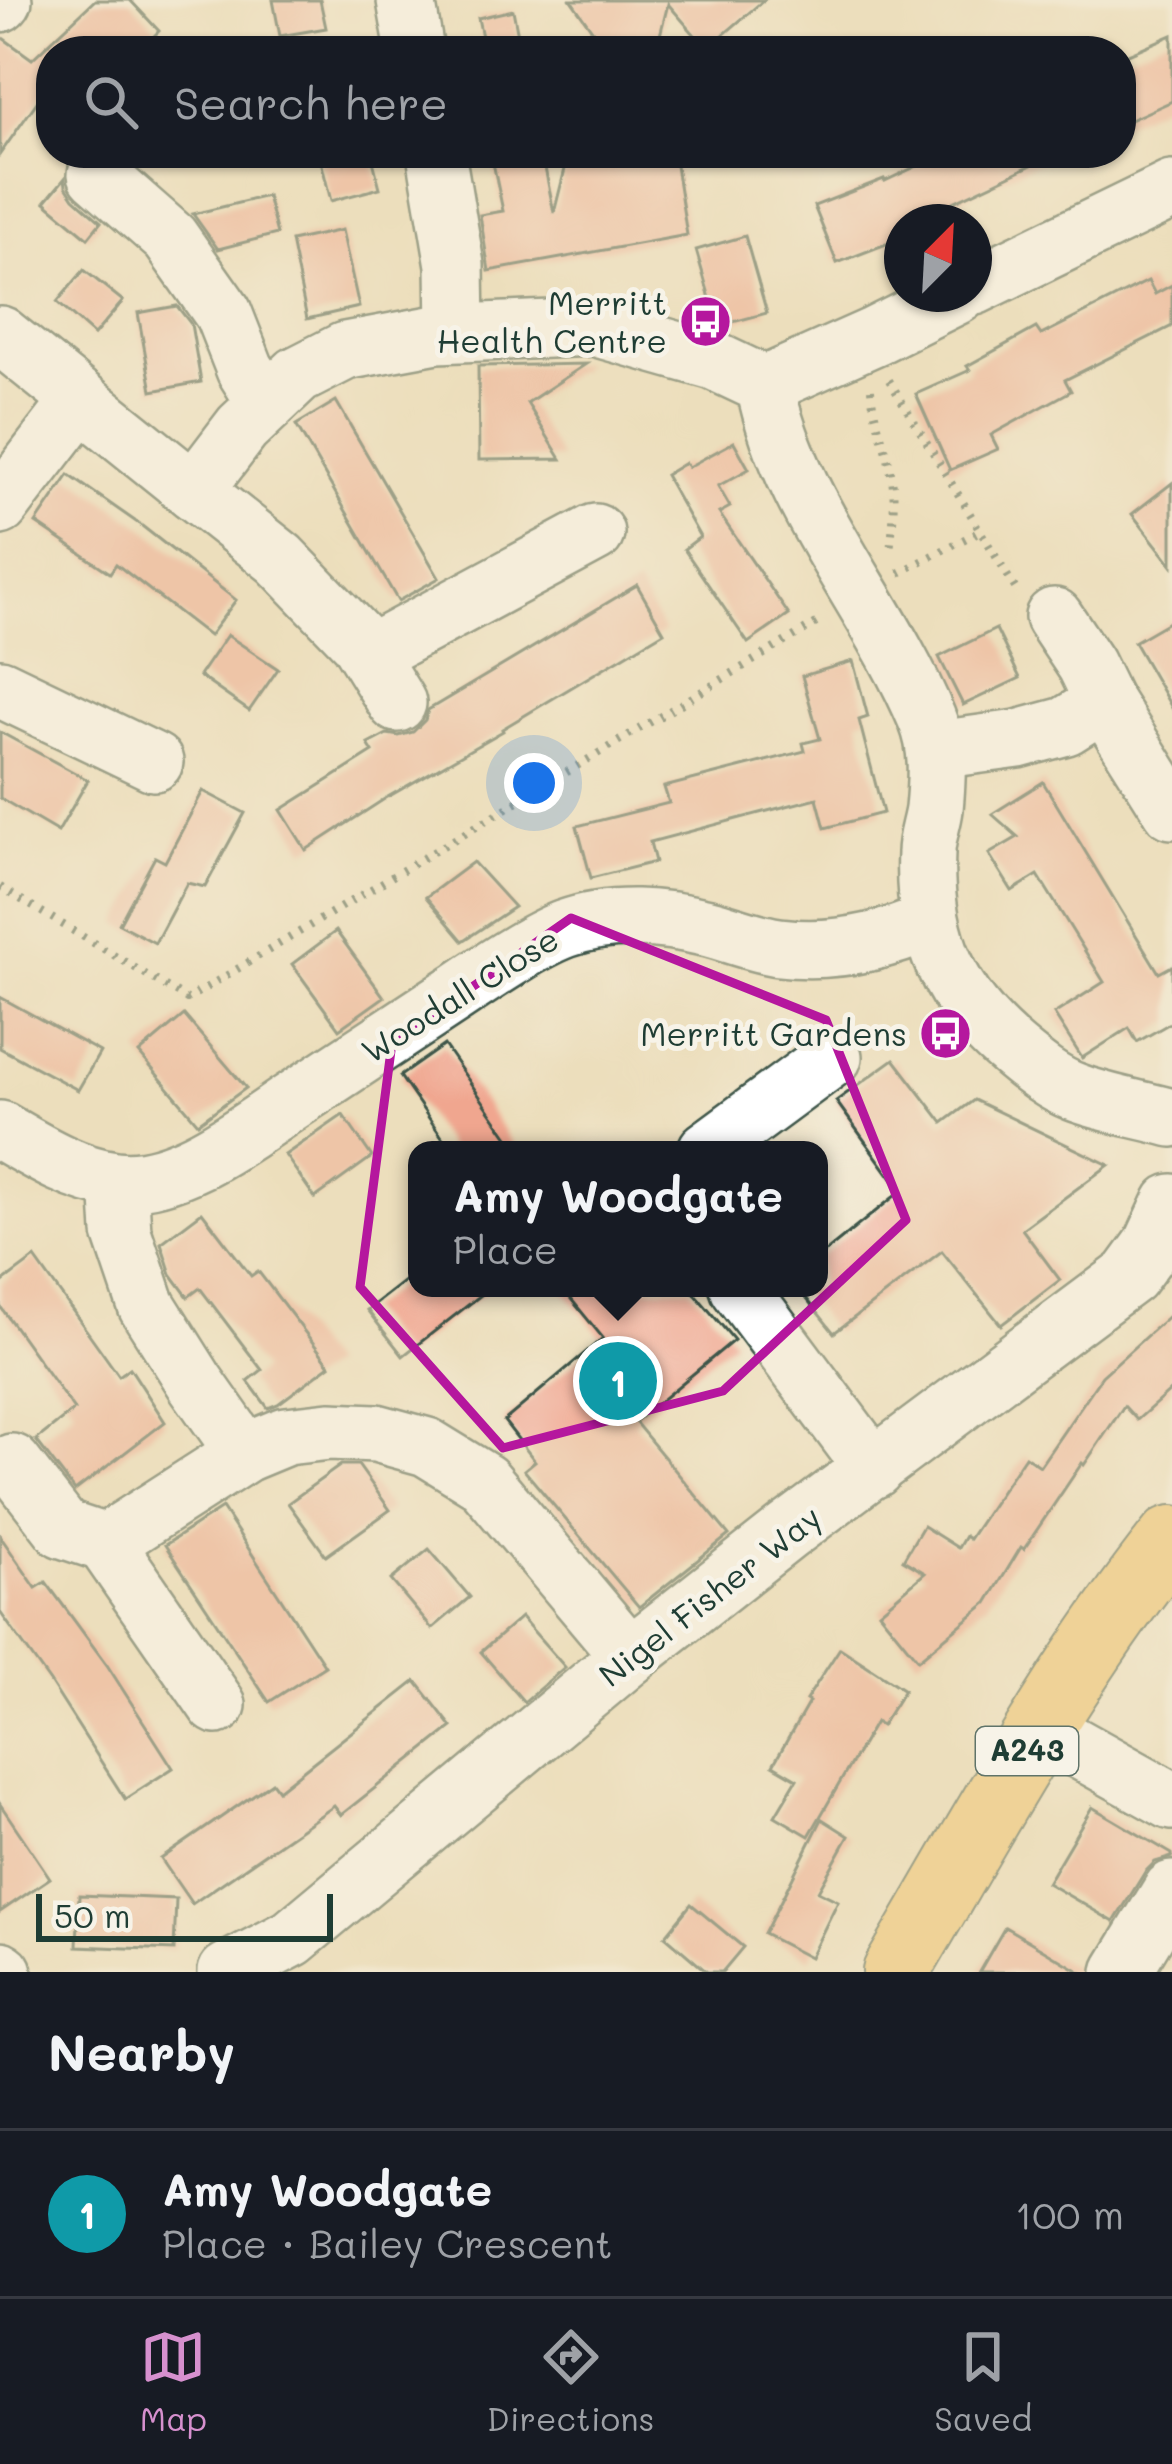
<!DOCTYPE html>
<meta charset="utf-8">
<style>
body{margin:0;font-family:Mali,sans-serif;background:#20242c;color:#f1f3f6}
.compass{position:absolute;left:884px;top:204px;width:108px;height:108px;border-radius:50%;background:#171b24;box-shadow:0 3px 9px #0004;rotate:24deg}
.scale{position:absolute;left:36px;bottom:30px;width:297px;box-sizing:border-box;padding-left:12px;border:6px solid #1f3d34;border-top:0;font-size:33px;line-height:42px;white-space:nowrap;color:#1f3d34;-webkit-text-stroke:9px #f7f3e8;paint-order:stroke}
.you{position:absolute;left:534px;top:783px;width:42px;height:42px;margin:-30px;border:9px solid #fff;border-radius:50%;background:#1a73e8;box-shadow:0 0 0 18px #1a73e833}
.badge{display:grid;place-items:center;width:78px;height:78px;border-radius:50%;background:#d690ce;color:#fff;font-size:39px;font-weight:700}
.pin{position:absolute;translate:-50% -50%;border:6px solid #fff;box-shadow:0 3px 12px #0006}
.popup{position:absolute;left:408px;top:1141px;width:420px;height:156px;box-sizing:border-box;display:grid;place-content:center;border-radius:24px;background:#171b24;filter:drop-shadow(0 3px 9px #0005);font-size:39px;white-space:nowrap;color:#9ea1a6}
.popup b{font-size:45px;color:#f1f3f6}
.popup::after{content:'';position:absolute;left:50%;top:100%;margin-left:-24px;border:24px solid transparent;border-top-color:#171b24}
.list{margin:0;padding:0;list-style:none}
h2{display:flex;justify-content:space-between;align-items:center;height:156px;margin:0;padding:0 48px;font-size:51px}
h2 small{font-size:39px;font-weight:400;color:#9ea1a6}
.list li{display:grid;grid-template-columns:78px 1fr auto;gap:36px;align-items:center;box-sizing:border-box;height:168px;padding:0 48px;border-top:3px solid #363941}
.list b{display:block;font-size:45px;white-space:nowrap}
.list p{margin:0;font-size:39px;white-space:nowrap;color:#9ea1a6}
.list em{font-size:39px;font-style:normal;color:#9ea1a6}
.icon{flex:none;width:66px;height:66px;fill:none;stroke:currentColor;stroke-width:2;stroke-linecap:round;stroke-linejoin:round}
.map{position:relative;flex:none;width:1172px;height:1972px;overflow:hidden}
.search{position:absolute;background:#171b24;box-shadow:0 3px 9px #0004;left:36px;right:36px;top:36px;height:132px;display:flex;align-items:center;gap:30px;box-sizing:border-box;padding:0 42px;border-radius:48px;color:#9ea1a6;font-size:45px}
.sheet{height:324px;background:#171b24}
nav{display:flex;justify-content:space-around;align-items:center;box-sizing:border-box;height:168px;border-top:3px solid #363941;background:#171b24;font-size:33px;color:#9ea1a6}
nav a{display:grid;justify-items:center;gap:6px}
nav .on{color:#d690ce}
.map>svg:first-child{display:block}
</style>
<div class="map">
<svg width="1172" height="1972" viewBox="0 0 1172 1972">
<rect width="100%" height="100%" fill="#f7f3e8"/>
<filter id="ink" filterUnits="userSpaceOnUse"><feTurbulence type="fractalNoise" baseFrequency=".00833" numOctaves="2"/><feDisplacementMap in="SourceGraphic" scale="24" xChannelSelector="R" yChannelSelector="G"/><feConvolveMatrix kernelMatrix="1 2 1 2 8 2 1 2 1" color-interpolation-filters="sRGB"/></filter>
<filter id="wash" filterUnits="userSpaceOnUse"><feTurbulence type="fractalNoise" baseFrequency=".004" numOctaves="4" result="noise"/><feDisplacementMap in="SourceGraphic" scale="48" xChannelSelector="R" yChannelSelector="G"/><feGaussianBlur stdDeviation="2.7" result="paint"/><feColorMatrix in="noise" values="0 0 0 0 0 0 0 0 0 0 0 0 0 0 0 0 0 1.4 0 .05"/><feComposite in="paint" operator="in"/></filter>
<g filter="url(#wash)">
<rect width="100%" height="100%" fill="#ecdebc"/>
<g id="blocks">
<g fill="#f0a68f">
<polygon points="95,0 130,0 159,31 139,51 51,51 51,82 0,154 0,36 32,59"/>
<polygon points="273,0 320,0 326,28 280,36"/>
<polygon points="571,0 764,0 707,49 668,4 656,51 594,51 597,37"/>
<polygon points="513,10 521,51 485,51 478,18"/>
<polygon points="1172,35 1172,101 1121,124 1121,57"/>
<polygon points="319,153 371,153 380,188 331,201"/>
<polygon points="491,153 542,153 554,213 569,153 674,153 687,235 489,271 480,215 503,211"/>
<polygon points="945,153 1057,153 911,222 902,222 902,238 837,263 814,206 884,179 885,181"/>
<polygon points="65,178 66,186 74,198 101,222 88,238 45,202"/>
<polygon points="267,196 277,234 218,249 193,214"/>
<polygon points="342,230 359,307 307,319 291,241"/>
<polygon points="745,236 767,313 718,326 696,250"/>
<polygon points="84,270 123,301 94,335 57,302"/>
<polygon points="1148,281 1155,294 1172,285 1172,326 1065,380 1071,391 991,435 998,449 950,470 916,394 970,370 967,366 1036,328 1041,335"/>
<polygon points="177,306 191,324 201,382 152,391 138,313"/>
<polygon points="586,364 527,403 561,459 479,460 478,366"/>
<polygon points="336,401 439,578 398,601 296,425"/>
<polygon points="734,442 749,469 718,486 730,507 719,513 789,615 748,643 684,549 700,537 665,475 685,463 688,467"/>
<polygon points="69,475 142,526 236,600 209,636 116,564 110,573 36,523"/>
<polygon points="1172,483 1172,565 1132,514"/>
<polygon points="637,585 664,632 502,729 503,731 386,798 306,850 281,810 373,752 368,744 387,734 399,736 413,732 425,720 428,710"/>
<polygon points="1172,620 1172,708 1134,642"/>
<polygon points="996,629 1020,678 963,705 939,657"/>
<polygon points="227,635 278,669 249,711 199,676"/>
<polygon points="853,661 868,717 859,720 883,813 825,828 817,798 650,842 655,862 591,878 577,826 669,803 664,787 805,751 803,743 820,739 802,676"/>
<polygon points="0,732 88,780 58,832 0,798"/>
<polygon points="1043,782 1159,973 1172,966 1172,1022 1137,1042 1129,1028 1082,1058 1054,1014 1104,982 1038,875 1012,891 989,854 1018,837 992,814"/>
<polygon points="203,791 245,813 205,887 187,883 155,943 119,924 155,857 165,862"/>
<polygon points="473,862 514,907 463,941 426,897"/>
<polygon points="336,931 384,997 339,1029 292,964"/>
<polygon points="0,997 100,1052 78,1090 0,1048"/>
<polygon points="184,1015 246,1088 198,1123 139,1053"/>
<polygon points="444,1045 517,1150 451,1150 400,1076"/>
<polygon points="894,1059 943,1123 974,1100 1109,1165 1022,1229 1060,1280 1001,1325 942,1251 834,1333 798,1288 819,1288 819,1257 901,1191 836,1101"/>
<polygon points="343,1115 372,1157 315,1198 285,1155"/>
<polygon points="202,1212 251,1276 258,1271 330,1365 278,1404 268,1408 248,1381 262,1370 200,1288 188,1297 171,1274 161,1243"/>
<polygon points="35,1258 119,1376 130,1368 165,1422 75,1491 36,1440 74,1410 0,1306 0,1284"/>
<polygon points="417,1271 417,1288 490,1288 403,1356 367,1310"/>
<polygon points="562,1288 690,1288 734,1340 635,1422 729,1535 639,1607 524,1470 535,1461 504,1421 603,1338"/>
<polygon points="1172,1313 1172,1389 1137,1420 1124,1406 1084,1465 1082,1463 1024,1549 1021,1547 987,1603 918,1660 879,1612 925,1573 903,1560 923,1526 958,1548 965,1536 969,1539 1025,1456 1040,1466 1102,1376"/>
<polygon points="341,1465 358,1465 390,1510 326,1556 288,1503"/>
<polygon points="222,1508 325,1666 269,1702 165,1545"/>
<polygon points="0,1536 36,1588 46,1582 107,1665 173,1768 125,1799 50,1682 0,1612"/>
<polygon points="429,1549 470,1597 432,1629 391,1580"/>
<polygon points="521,1617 565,1667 524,1702 481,1652"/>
<polygon points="840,1648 904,1690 881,1726 875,1722 809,1836 775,1816 797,1779 773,1765 809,1702 806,1700"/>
<polygon points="416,1681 452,1727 341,1815 334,1806 192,1904 161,1859 272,1782 278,1790"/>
<polygon points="0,1804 50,1878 0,1912"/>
<polygon points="1092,1807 1172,1854 1172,1857 1155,1862 1145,1872 1114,1922 1047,1883"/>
<polygon points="822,1819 849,1836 818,1891 838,1901 810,1958 764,1934"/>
<polygon points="79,1895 176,1899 174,1950 77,1946"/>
<polygon points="691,1904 743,1947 722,1972 707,1972 665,1936"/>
<polygon points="1005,1927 1081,1972 979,1972"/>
</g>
</g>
</g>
<g filter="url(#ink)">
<use href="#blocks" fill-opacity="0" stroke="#3e5548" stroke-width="3"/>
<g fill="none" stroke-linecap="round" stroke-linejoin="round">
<defs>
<g id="minor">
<polyline points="406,0 415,51"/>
<polyline points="0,3 3,0"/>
<polyline points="436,153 455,265 456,332"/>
<polyline points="97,174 170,238 223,313 245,369 267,404"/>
<polyline points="974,286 1172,190"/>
<path d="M0,335L194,491L242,428L298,375L345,351L437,334L594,327L714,361L765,385C789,507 880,605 927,719C939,748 937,777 934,809C932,824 926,838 926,853C922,938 950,999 1014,1052C1032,1067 1053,1084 1075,1092C1106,1104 1140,1109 1172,1118"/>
<polyline points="765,385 875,336 959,294"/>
<polyline points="194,491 280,559 358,640 397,703"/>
<polyline points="0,506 80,402"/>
<polyline points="1054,617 1086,665 1104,702 1172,810"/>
<polyline points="368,655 595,533"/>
<polyline points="0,688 154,762"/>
<polyline points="937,750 1018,739 1066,726 1104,702"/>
<path d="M0,1130C36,1151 74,1175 116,1180C175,1187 242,1135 288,1104C344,1067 400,1030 455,994C485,974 533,941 565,929C612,912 662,917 709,928C732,934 756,944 779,947C831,953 882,943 930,922"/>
<polyline points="707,1150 833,1057"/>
<polyline points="119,1181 122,1232 147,1306 195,1382 245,1453"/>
<polyline points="739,1288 874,1469"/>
<polyline points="12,1463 63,1529 105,1543 217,1705"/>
<polyline points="105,1543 245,1453 286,1436 330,1431 376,1433 427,1447 484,1482 630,1656"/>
<polyline points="1041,1728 1172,1801"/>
<polyline points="0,1970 3,1972"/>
<polyline points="227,1972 292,1938 630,1656 787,1532 1130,1276 1152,1246 1172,1203"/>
<polyline points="1122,1972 1172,1890"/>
</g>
<path id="highway" d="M896,1972C983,1825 1065,1672 1172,1539"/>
</defs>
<use href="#minor" stroke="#3e5548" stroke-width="62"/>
<use href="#highway" stroke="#3e5548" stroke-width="70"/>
<g stroke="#3e5548" stroke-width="8" stroke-dasharray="3 9" stroke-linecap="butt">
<polyline points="889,380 1018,593"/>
<path d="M871,389C873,418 886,444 891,473C896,498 893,526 890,551"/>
<polyline points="899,573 980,531"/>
<polyline points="0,887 187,999 823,619"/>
</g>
<use href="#minor" stroke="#fff" stroke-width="57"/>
<use href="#highway" stroke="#f1c36a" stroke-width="66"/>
</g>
</g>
<path d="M0 0H1172V1972H0ZM571,918L826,1020L906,1220L723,1391L503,1448L360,1287L392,1043Z" fill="#ecdebc" fill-opacity=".55" fill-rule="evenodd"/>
<path fill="none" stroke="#b5179e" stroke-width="9" stroke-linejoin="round" d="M571,918L826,1020L906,1220L723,1391L503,1448L360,1287L392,1043Z"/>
<defs>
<symbol id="bus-disc" viewBox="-11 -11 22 22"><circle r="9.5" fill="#b5179e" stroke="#f7f3e8"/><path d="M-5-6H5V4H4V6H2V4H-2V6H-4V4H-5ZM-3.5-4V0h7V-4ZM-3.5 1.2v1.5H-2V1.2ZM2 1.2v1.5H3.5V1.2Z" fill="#fff"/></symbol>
</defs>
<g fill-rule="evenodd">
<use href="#bus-disc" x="676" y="292" width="59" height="59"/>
<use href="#bus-disc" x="916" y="1004" width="59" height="59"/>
</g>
<g text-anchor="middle" stroke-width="10" stroke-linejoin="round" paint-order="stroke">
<rect fill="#f7f3e8" stroke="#60746a" stroke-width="3" x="976" y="1727" width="102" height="48" rx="9"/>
<g font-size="30" font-weight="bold" fill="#1f3d34">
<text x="1027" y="1761">A243</text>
</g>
<g font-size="33" fill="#1f3d34" stroke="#f7f3e8" text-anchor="end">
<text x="667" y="315">Merritt<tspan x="667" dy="38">Health Centre</tspan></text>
<text x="907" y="1046">Merritt Gardens</text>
</g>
<g font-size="33" fill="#1f3d34" stroke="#f7f3e8">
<text transform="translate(460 995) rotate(-32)" y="12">Woodall Close</text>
<text transform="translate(710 1596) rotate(-38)" y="12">Nigel Fisher Way</text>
</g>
</g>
</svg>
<svg class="compass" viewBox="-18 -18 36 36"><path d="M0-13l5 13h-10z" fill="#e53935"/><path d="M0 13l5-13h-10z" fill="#9ea1a6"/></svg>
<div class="scale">50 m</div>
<div class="you"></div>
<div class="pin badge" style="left:618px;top:1381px;background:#0f9aa8">1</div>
<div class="popup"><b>Amy Woodgate</b>Place</div>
<div class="search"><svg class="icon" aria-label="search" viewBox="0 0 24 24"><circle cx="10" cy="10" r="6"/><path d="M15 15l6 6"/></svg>Search here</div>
</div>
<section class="sheet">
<h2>Nearby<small></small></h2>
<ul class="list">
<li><span class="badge" style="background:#0f9aa8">1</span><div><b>Amy Woodgate</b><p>Place · Bailey Crescent</p></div><em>100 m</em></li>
</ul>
</section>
<nav>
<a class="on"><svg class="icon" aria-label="map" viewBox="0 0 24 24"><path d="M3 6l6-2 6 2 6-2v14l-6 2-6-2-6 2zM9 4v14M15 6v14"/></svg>Map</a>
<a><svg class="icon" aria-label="directions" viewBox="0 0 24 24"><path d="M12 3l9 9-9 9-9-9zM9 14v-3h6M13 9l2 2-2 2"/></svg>Directions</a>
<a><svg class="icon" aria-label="saved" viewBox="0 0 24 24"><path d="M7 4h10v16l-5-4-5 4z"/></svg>Saved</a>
</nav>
